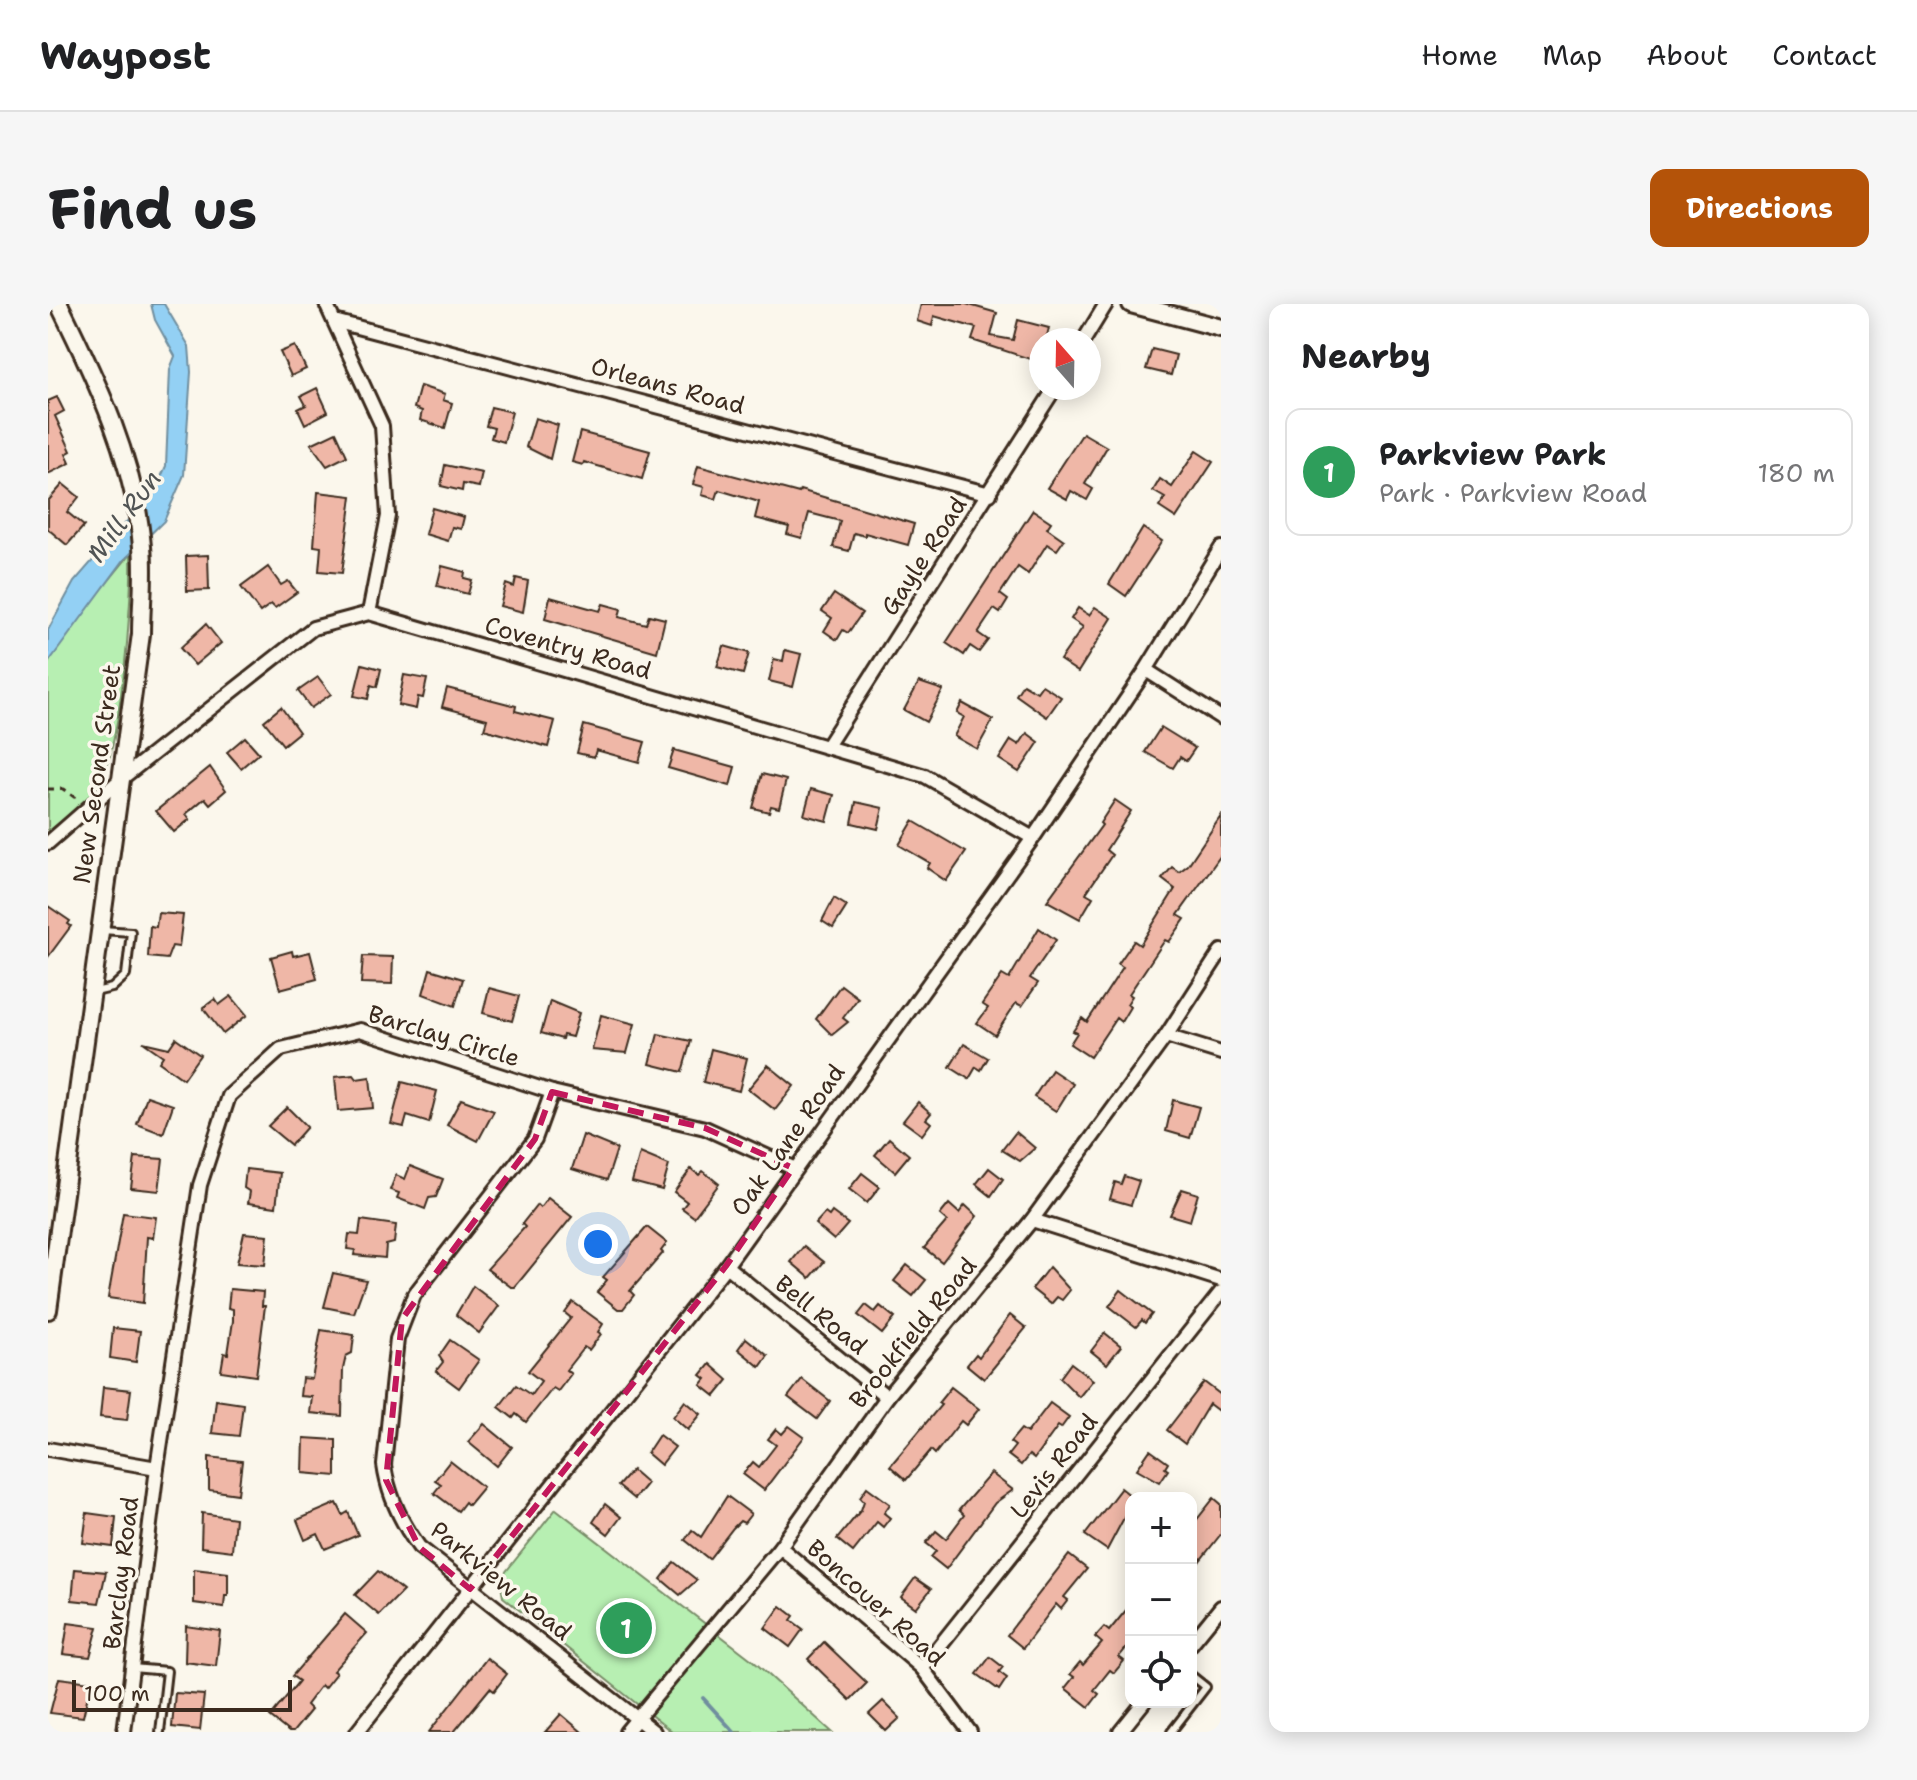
<!DOCTYPE html>
<meta charset="utf-8">
<style>
body{margin:0;font-family:"Shantell Sans",sans-serif;background:#f6f6f6;color:#202124}
.controls{position:absolute;right:24px;bottom:24px;display:grid;overflow:hidden;border-radius:16px;box-shadow:0 4px 20px #0003}
.controls button{width:72px;height:72px;display:grid;place-items:center;padding:0;border:0;border-bottom:2px solid #e0e0e0;background:#fff;color:#202124;font:40px sans-serif}
.compass{position:absolute;left:981px;top:24px;width:72px;height:72px;border-radius:50%;background:#fff;box-shadow:0 4px 20px #0003;rotate:340deg}
.scale{position:absolute;left:24px;bottom:20px;width:220px;box-sizing:border-box;padding-left:8px;border:4px solid #3b2a1e;border-top:0;font-size:22px;line-height:28px;white-space:nowrap;color:#3b2a1e;-webkit-text-stroke:6px #fbf7ec;paint-order:stroke}
.you{position:absolute;left:550px;top:940px;width:28px;height:28px;margin:-20px;border:6px solid #fff;border-radius:50%;background:#1a73e8;box-shadow:0 0 0 12px #1a73e833}
.badge{display:grid;place-items:center;width:52px;height:52px;border-radius:50%;background:#b45309;color:#fff;font-size:26px;font-weight:700}
.pin{position:absolute;translate:-50% -50%;border:4px solid #fff;box-shadow:0 2px 8px #0006}
.list{margin:0;padding:0;list-style:none}
h2{display:flex;justify-content:space-between;align-items:center;height:104px;margin:0;padding:0 32px;font-size:34px}
h2 small{font-size:26px;font-weight:400;color:#757577}
.list li{display:grid;grid-template-columns:52px 1fr auto;gap:24px;align-items:center;box-sizing:border-box;height:128px;margin:0 16px 16px;padding:0 16px;border:2px solid #e0e0e0;border-radius:16px}
.list b{display:block;font-size:30px;white-space:nowrap}
.list p{margin:0;font-size:26px;white-space:nowrap;color:#757577}
.list em{font-size:26px;font-style:normal;color:#757577}
.icon{flex:none;width:44px;height:44px;fill:none;stroke:currentColor;stroke-width:2;stroke-linecap:round;stroke-linejoin:round}
.map{position:relative;flex:none;width:1173px;height:1428px;overflow:hidden;border-radius:16px}
header{display:flex;align-items:center;gap:48px;box-sizing:border-box;height:112px;padding:0 40px;background:#fff;border-bottom:2px solid #e0e0e0}
header strong{font-size:38px}
nav{display:flex;gap:44px;margin-inline-start:auto;font-size:28px}
.intro{display:flex;align-items:center;justify-content:space-between;box-sizing:border-box;height:192px;padding:0 48px}
h1{margin:0;font-size:56px}
.button{padding:20px 36px;border-radius:16px;background:#b45309;color:#fff;font-size:28px;font-weight:700}
main{display:flex;gap:48px;padding:0 48px}
aside{flex:1;background:#fff;border-radius:16px;box-shadow:0 4px 20px #0003}
.map>svg:first-child{display:block}
</style>
<header>
<strong>Waypost</strong>
<nav><a>Home</a><a>Map</a><a>About</a><a>Contact</a></nav>
</header>
<div class="intro"><h1>Find us</h1><a class="button">Directions</a></div>
<main>
<div class="map">
<svg width="1173" height="1428" viewBox="0 0 1173 1428">
<rect width="100%" height="100%" fill="#fbf7ec"/>
<filter id="ink" filterUnits="userSpaceOnUse"><feTurbulence type="fractalNoise" baseFrequency=".0125" numOctaves="2"/><feDisplacementMap in="SourceGraphic" scale="16" xChannelSelector="R" yChannelSelector="G"/><feConvolveMatrix kernelMatrix="1 2 1 2 8 2 1 2 1" color-interpolation-filters="sRGB"/></filter>
<g filter="url(#ink)">
<g fill="#b7efb2" stroke="#798c68" stroke-width="2">
<path d="M83,249C85,293 73,456 47,487C34,502 15,515 0,528V359L27,318Z"/>
<polygon points="508,1205 703,1355 784,1428 624,1428 455,1293 452,1275"/>
</g>
<polygon fill="#93d0f4" stroke="#708e9e" stroke-width="2" points="103,0 116,0 141,42 143,68 136,171 116,217 76,256 0,359 0,326 26,278 108,184 118,162 122,65 127,52 107,16"/>
<g fill="none" stroke-linecap="round" stroke-linejoin="round">
<polyline stroke="#708e9e" stroke-width="4" points="655,1394 686,1428"/>
</g>
<g fill="#efb7a7" stroke="#3b2a1e" stroke-width="2">
<polygon points="873,0 918,0 949,9 943,32 965,36 970,16 1001,24 998,36 990,38 985,56 924,36 928,24 886,12 884,22 869,17"/>
<polygon points="247,42 258,65 243,72 232,48"/>
<polygon points="1104,45 1128,51 1123,71 1098,65"/>
<polygon points="372,82 397,90 395,96 404,99 397,124 372,116 374,107 366,104"/>
<polygon points="269,84 280,108 257,120 250,105 258,101 253,92"/>
<polygon points="9,93 16,107 7,112 23,147 18,150 22,159 0,170 0,97"/>
<polygon points="443,103 464,108 456,138 443,134 446,124 438,122"/>
<polygon points="487,114 510,121 502,155 478,143"/>
<polygon points="288,128 299,152 279,162 263,140"/>
<polygon points="532,128 602,147 594,175 536,158 535,161 524,158"/>
<polygon points="1035,129 1059,143 1037,180 1045,185 1039,196 1023,187 1019,195 999,184"/>
<polygon points="1148,147 1165,158 1128,214 1111,203 1117,194 1105,187 1112,175 1124,183"/>
<polygon points="397,161 434,169 431,183 415,180 414,187 393,182"/>
<polygon points="650,162 751,189 752,186 866,220 860,241 817,229 817,232 806,229 801,247 785,243 792,217 761,209 754,234 739,230 741,223 707,214 711,198 671,186 668,195 654,191 656,183 645,180"/>
<polygon points="15,180 31,193 19,208 36,222 19,241 0,225 0,197"/>
<polygon points="270,188 304,192 294,269 271,267 273,243 266,242"/>
<polygon points="384,204 416,213 413,225 404,223 400,237 377,230"/>
<polygon points="985,206 1003,218 999,224 1016,236 1009,246 999,240 980,270 970,263 952,290 960,296 952,309 946,305 930,329 940,336 931,348 922,342 916,351 898,339"/>
<polygon points="1095,224 1114,237 1078,292 1061,280"/>
<polygon points="160,251 161,286 139,287 138,252"/>
<polygon points="394,262 417,268 416,274 424,276 420,290 389,282"/>
<polygon points="220,263 233,281 240,277 249,288 227,304 223,300 212,308 193,283"/>
<polygon points="468,274 480,277 475,308 452,302 458,280 466,283"/>
<polygon points="786,290 814,309 800,329 795,326 789,336 776,327 784,314 774,307"/>
<polygon points="502,293 552,307 555,300 573,305 571,313 598,320 601,311 617,315 609,348 497,315"/>
<polygon points="1047,303 1064,314 1030,368 1012,356 1035,323 1023,315 1030,304 1041,311"/>
<polygon points="158,320 173,339 147,361 132,344"/>
<polygon points="676,342 701,349 695,370 669,363"/>
<polygon points="737,346 753,350 745,383 721,377 726,355 735,357"/>
<polygon points="314,360 333,365 329,383 323,381 320,395 306,392"/>
<polygon points="356,371 379,375 375,394 370,393 368,405 350,401"/>
<polygon points="270,373 283,390 263,404 250,387"/>
<polygon points="871,378 895,386 878,418 856,406"/>
<polygon points="975,380 989,388 994,381 1013,393 999,413 968,391"/>
<polygon points="399,384 468,402 467,407 507,417 500,443 436,425 439,415 394,403"/>
<polygon points="914,399 945,416 929,445 906,432 916,413 909,409"/>
<polygon points="233,403 251,428 235,441 216,417"/>
<polygon points="536,421 597,438 591,458 548,446 546,453 529,449"/>
<polygon points="1113,423 1147,444 1138,457 1132,453 1125,464 1097,448"/>
<polygon points="979,429 991,438 971,468 951,455 963,436 971,441"/>
<polygon points="197,433 211,449 193,464 179,448"/>
<polygon points="626,446 687,463 682,482 620,464"/>
<polygon points="162,463 178,486 162,500 157,494 138,510 142,515 126,528 108,507"/>
<polygon points="714,470 738,476 731,504 723,502 721,508 705,504"/>
<polygon points="763,485 786,491 779,517 756,511"/>
<polygon points="1067,496 1083,507 1058,546 1064,551 1038,589 1045,593 1032,615 999,597 1054,521 1052,519"/>
<polygon points="808,498 835,504 830,525 804,519"/>
<polygon points="1173,512 1173,551 1130,611 1137,615 1121,638 1117,636 1081,690 1084,692 1079,700 1082,703 1073,718 1068,714 1042,753 1022,740 1029,729 1025,727 1034,714 1039,718 1075,663 1070,660 1086,637 1092,641 1127,585 1114,575 1124,563 1131,568 1140,561"/>
<polygon points="865,517 918,548 898,577 879,564 882,559 851,541"/>
<polygon points="786,594 799,602 785,624 774,617"/>
<polygon points="0,602 22,617 20,620 23,622 0,653"/>
<polygon points="110,609 135,611 131,643 124,642 119,655 100,653 102,622 108,623"/>
<polygon points="991,624 1008,636 982,674 990,679 974,702 968,699 947,731 929,719 940,704 934,700 954,671 961,675"/>
<polygon points="244,647 245,652 262,648 269,675 232,685 223,653"/>
<polygon points="315,652 345,653 344,680 313,679"/>
<polygon points="382,665 415,675 407,702 375,690"/>
<polygon points="793,681 810,694 795,714 800,718 784,731 768,715"/>
<polygon points="441,684 471,692 464,717 435,709"/>
<polygon points="183,692 199,711 175,730 155,704 167,695 171,701"/>
<polygon points="502,697 531,709 524,733 515,731 514,735 493,729"/>
<polygon points="553,711 587,720 579,749 544,746"/>
<polygon points="610,730 643,737 634,768 602,760"/>
<polygon points="128,734 152,751 135,775 111,758 115,752 95,738 121,744"/>
<polygon points="916,740 940,754 933,766 928,763 921,775 902,763"/>
<polygon points="663,745 699,754 691,787 655,778"/>
<polygon points="720,761 746,782 727,806 700,785"/>
<polygon points="1004,766 1025,780 1008,807 986,793"/>
<polygon points="306,771 309,775 322,773 325,804 290,807 287,773"/>
<polygon points="354,778 389,787 381,819 359,812 356,823 343,820"/>
<polygon points="99,792 125,801 115,830 89,820"/>
<polygon points="413,795 446,807 430,837 399,821"/>
<polygon points="1125,796 1151,803 1142,834 1118,827"/>
<polygon points="870,798 883,809 878,815 883,819 874,831 855,817"/>
<polygon points="239,803 259,823 243,841 220,822"/>
<polygon points="968,828 987,844 972,857 954,846"/>
<polygon points="535,831 569,845 559,876 524,865"/>
<polygon points="841,834 861,851 847,868 827,851"/>
<polygon points="592,849 621,861 614,886 584,878"/>
<polygon points="87,853 115,855 111,887 83,884"/>
<polygon points="362,862 395,875 388,893 381,894 377,905 349,894 351,889 342,886 348,871 357,875"/>
<polygon points="941,864 955,875 943,892 928,880"/>
<polygon points="198,865 232,869 228,903 200,899 202,888 196,884"/>
<polygon points="643,865 651,871 655,867 671,880 646,913 634,904 639,898 626,888"/>
<polygon points="814,869 832,883 819,899 801,885"/>
<polygon points="1076,872 1091,877 1083,901 1062,895 1067,878 1073,880"/>
<polygon points="1134,885 1150,890 1142,917 1122,911"/>
<polygon points="500,894 524,913 467,983 463,983 439,965 477,923 474,920 489,901 492,904"/>
<polygon points="901,900 911,909 917,901 929,912 894,958 876,944 899,917 892,911"/>
<polygon points="784,908 800,920 786,936 767,920 777,909 781,912"/>
<polygon points="75,909 108,913 105,934 99,933 95,999 60,994"/>
<polygon points="313,916 348,921 346,939 338,941 337,954 306,951 307,946 299,945 301,930 311,931"/>
<polygon points="599,923 619,939 613,947 615,949 582,987 586,991 575,1005 570,1005 549,988 559,976 555,973"/>
<polygon points="196,929 220,931 217,961 189,959"/>
<polygon points="756,942 776,958 762,974 743,958"/>
<polygon points="859,961 878,976 865,992 846,977"/>
<polygon points="1001,963 1022,986 1014,996 1009,993 1003,1000 984,985"/>
<polygon points="285,969 318,976 306,1009 276,1003"/>
<polygon points="425,982 451,1002 431,1029 408,1011"/>
<polygon points="182,985 215,988 214,1002 217,1002 208,1072 173,1067 176,1049 180,1050 185,1017 185,1005 180,1004"/>
<polygon points="1073,986 1104,1010 1097,1019 1094,1016 1088,1023 1061,1002"/>
<polygon points="525,998 555,1020 550,1028 553,1030 541,1046 536,1043 518,1066 523,1070 510,1087 505,1084 478,1118 468,1110 465,1114 451,1103 468,1081 483,1091 493,1077 480,1067 523,1014 517,1009"/>
<polygon points="818,1001 827,1008 832,1002 847,1014 834,1030 810,1011"/>
<polygon points="962,1011 978,1024 936,1075 919,1061 928,1050 931,1053"/>
<polygon points="65,1024 92,1027 88,1058 62,1054"/>
<polygon points="273,1026 306,1031 304,1049 298,1052 295,1065 294,1112 262,1109 264,1093 252,1092 254,1074 264,1075"/>
<polygon points="1057,1029 1073,1042 1059,1060 1043,1047"/>
<polygon points="698,1034 720,1052 712,1063 690,1045"/>
<polygon points="402,1036 431,1056 411,1084 388,1067 395,1058 391,1052"/>
<polygon points="1023,1059 1045,1076 1031,1093 1012,1074"/>
<polygon points="662,1060 680,1076 667,1092 653,1081 658,1075 653,1071"/>
<polygon points="754,1075 782,1097 769,1115 740,1093"/>
<polygon points="1156,1078 1173,1091 1173,1109 1161,1100 1137,1140 1119,1126"/>
<polygon points="55,1083 83,1086 79,1116 52,1113"/>
<polygon points="903,1083 931,1105 918,1121 913,1117 887,1150 883,1146 858,1176 842,1162 893,1101 890,1099"/>
<polygon points="168,1096 195,1100 191,1132 164,1129"/>
<polygon points="637,1097 653,1110 640,1126 625,1113"/>
<polygon points="1002,1099 1021,1113 1013,1124 1010,1122 986,1155 981,1151 973,1161 960,1151 967,1142 962,1138 973,1125 979,1129"/>
<polygon points="436,1120 464,1143 449,1162 420,1138"/>
<polygon points="741,1122 756,1133 716,1186 695,1170 705,1158 711,1163 728,1141 720,1135 728,1125 734,1130"/>
<polygon points="611,1131 627,1143 613,1161 599,1149"/>
<polygon points="256,1134 288,1136 288,1172 255,1169"/>
<polygon points="1102,1146 1120,1159 1117,1164 1120,1166 1112,1178 1089,1165"/>
<polygon points="161,1153 194,1157 190,1190 161,1186"/>
<polygon points="402,1157 435,1183 420,1201 417,1198 410,1207 386,1189 393,1180 387,1176"/>
<polygon points="584,1166 599,1179 586,1195 570,1182"/>
<polygon points="943,1169 965,1186 947,1199 898,1265 883,1253 888,1247 878,1239 888,1227 898,1235 916,1211 911,1206"/>
<polygon points="819,1183 842,1200 836,1209 842,1214 835,1223 829,1218 805,1248 789,1235 813,1206 816,1197 812,1193"/>
<polygon points="1073,1184 1083,1192 1083,1217 1077,1212 1059,1246 1037,1231"/>
<polygon points="679,1192 703,1210 696,1219 692,1217 685,1224 661,1255 637,1236 644,1226 653,1233"/>
<polygon points="1166,1194 1173,1200 1173,1230 1143,1268 1143,1223"/>
<polygon points="289,1199 295,1211 300,1208 310,1231 277,1245 270,1230 257,1236 249,1216"/>
<polygon points="557,1200 573,1213 560,1230 545,1218"/>
<polygon points="39,1209 68,1213 65,1243 35,1239"/>
<polygon points="154,1209 187,1214 184,1247 153,1243"/>
<polygon points="1021,1251 1039,1265 1016,1293 1020,1296 1013,1305 1008,1300 975,1344 959,1331"/>
<polygon points="626,1258 649,1276 632,1291 613,1275"/>
<polygon points="27,1265 58,1268 51,1299 24,1296"/>
<polygon points="146,1265 180,1269 180,1292 177,1292 176,1303 146,1299"/>
<polygon points="330,1267 355,1287 331,1311 307,1291"/>
<polygon points="867,1274 883,1285 868,1304 853,1293"/>
<polygon points="1083,1300 1083,1338 1071,1353 1076,1357 1066,1369 1062,1366 1046,1386 1051,1390 1041,1403 1017,1384 1026,1373 1022,1370 1032,1358 1035,1361 1054,1339 1047,1333 1056,1323 1061,1327"/>
<polygon points="733,1302 746,1312 743,1316 755,1325 742,1343 717,1324"/>
<polygon points="297,1310 319,1329 285,1367 288,1369 276,1384 273,1381 258,1401 263,1406 245,1428 241,1428 222,1413 251,1377 244,1372"/>
<polygon points="20,1319 50,1323 42,1353 15,1350"/>
<polygon points="138,1322 172,1327 168,1362 137,1358"/>
<polygon points="776,1338 819,1379 802,1396 760,1355"/>
<polygon points="942,1353 955,1363 951,1368 959,1374 951,1386 929,1370"/>
<polygon points="439,1354 459,1370 446,1387 442,1384 406,1428 381,1428"/>
<polygon points="11,1374 43,1378 35,1413 2,1409"/>
<polygon points="127,1389 156,1391 152,1426 124,1423"/>
<polygon points="835,1397 852,1414 838,1427 821,1410"/>
<polygon points="513,1410 534,1428 497,1428"/>
</g>
<g fill="none" stroke-linecap="round" stroke-linejoin="round">
<defs>
<g id="lane">
<polyline points="47,688 64,684 78,671 83,628 54,626"/>
<polyline points="84,1364 119,1367 112,1428"/>
<polyline points="1123,1428 1158,1383 1143,1371"/>
</g>
<g id="street">
<polyline points="278,0 334,122 340,212 321,309"/>
<polyline points="286,17 942,190"/>
<polyline points="1036,36 1058,0"/>
<polyline points="1098,366 1173,414"/>
<polyline points="779,442 1007,84"/>
<polyline points="0,539 73,475 265,324 321,309 877,472 985,534"/>
<polyline points="1118,732 1173,749"/>
<path d="M504,788L487,835L366,991L349,1035L336,1161C340,1191 353,1218 371,1243L606,1428"/>
<polyline points="984,916 1173,976"/>
<polyline points="678,962 839,1093"/>
<polyline points="0,1145 109,1164"/>
<polyline points="732,1243 874,1364 922,1428"/>
<polyline points="1143,1340 1173,1303"/>
<polyline points="874,1364 1173,988"/>
<polyline points="76,1428 109,1164 152,881 181,792 233,745 312,726 504,788 657,824 745,864"/>
<polyline points="309,1428 678,962 985,534 1098,366 1173,244"/>
<polyline points="578,1428 732,1243 839,1093 984,916 1118,732 1173,647"/>
<polyline points="1072,1428 1096,1398"/>
</g>
<g id="secondary">
<polyline points="1083,0 1173,24"/>
<path d="M0,1006L93,330C93,301 97,272 94,243C87,157 49,77 11,0"/>
</g>
</defs>
<use href="#lane" stroke="#3b2a1e" stroke-width="12"/>
<use href="#street" stroke="#3b2a1e" stroke-width="18"/>
<use href="#secondary" stroke="#3b2a1e" stroke-width="22"/>
<polyline stroke="#3b2a1e" stroke-width="3" stroke-dasharray="6 6" stroke-linecap="butt" points="0,485 15,485 29,495"/>
<use href="#lane" stroke="#fbf7ec" stroke-width="6"/>
<use href="#street" stroke="#fbf7ec" stroke-width="12"/>
<use href="#secondary" stroke="#fbf7ec" stroke-width="16"/>
</g>
</g>
<path fill="none" stroke="#c2185b" stroke-width="6" stroke-dasharray="16 10" stroke-linejoin="round" d="M504,788L657,824L745,864L678,962L422,1285L371,1243L338,1176L354,1015L487,835Z"/>
<g text-anchor="middle" stroke-width="7" stroke-linejoin="round" paint-order="stroke">
<g font-size="24" fill="#3b2a1e" stroke="#fbf7ec">
<text transform="translate(620 82) rotate(15)" y="8">Orleans Road</text>
<text transform="translate(876 252) rotate(-57)" y="8">Gayle Road</text>
<text transform="translate(520 344) rotate(16)" y="8">Coventry Road</text>
<text transform="translate(49 470) rotate(-82)" y="8">New Second Street</text>
<text transform="translate(396 732) rotate(17)" y="8">Barclay Circle</text>
<text transform="translate(740 836) rotate(-55)" y="8">Oak Lane Road</text>
<text transform="translate(773 1011) rotate(39)" y="8">Bell Road</text>
<text transform="translate(865 1029) rotate(-51)" y="8">Brookfield Road</text>
<text transform="translate(1006 1162) rotate(-52)" y="8">Levis Road</text>
<text transform="translate(73 1269) rotate(-83)" y="8">Barclay Road</text>
<text transform="translate(453 1277) rotate(39)" y="8">Parkview Road</text>
<text transform="translate(828 1299) rotate(42)" y="8">Boncouer Road</text>
</g>
<g font-size="26" font-style="italic" fill="#515454" stroke="#fbf7ec">
<text transform="translate(76 212) rotate(-54)" y="9">Mill Run</text>
</g>
</g>
</svg>
<div class="controls">
<button>+</button>
<button>−</button>
<button><svg class="icon" aria-label="locate" viewBox="0 0 24 24"><circle cx="12" cy="12" r="6"/><path d="M12 2v4M12 18v4M2 12h4M18 12h4"/></svg></button>
</div>
<svg class="compass" viewBox="-18 -18 36 36"><path d="M0-13l5 13h-10z" fill="#e53935"/><path d="M0 13l5-13h-10z" fill="#757577"/></svg>
<div class="scale">100 m</div>
<div class="you"></div>
<div class="pin badge" style="left:578px;top:1324px;background:#2e9e5b">1</div>
</div>
<aside>
<h2>Nearby<small></small></h2>
<ul class="list">
<li><span class="badge" style="background:#2e9e5b">1</span><div><b>Parkview Park</b><p>Park · Parkview Road</p></div><em>180 m</em></li>
</ul>
</aside>
</main>
